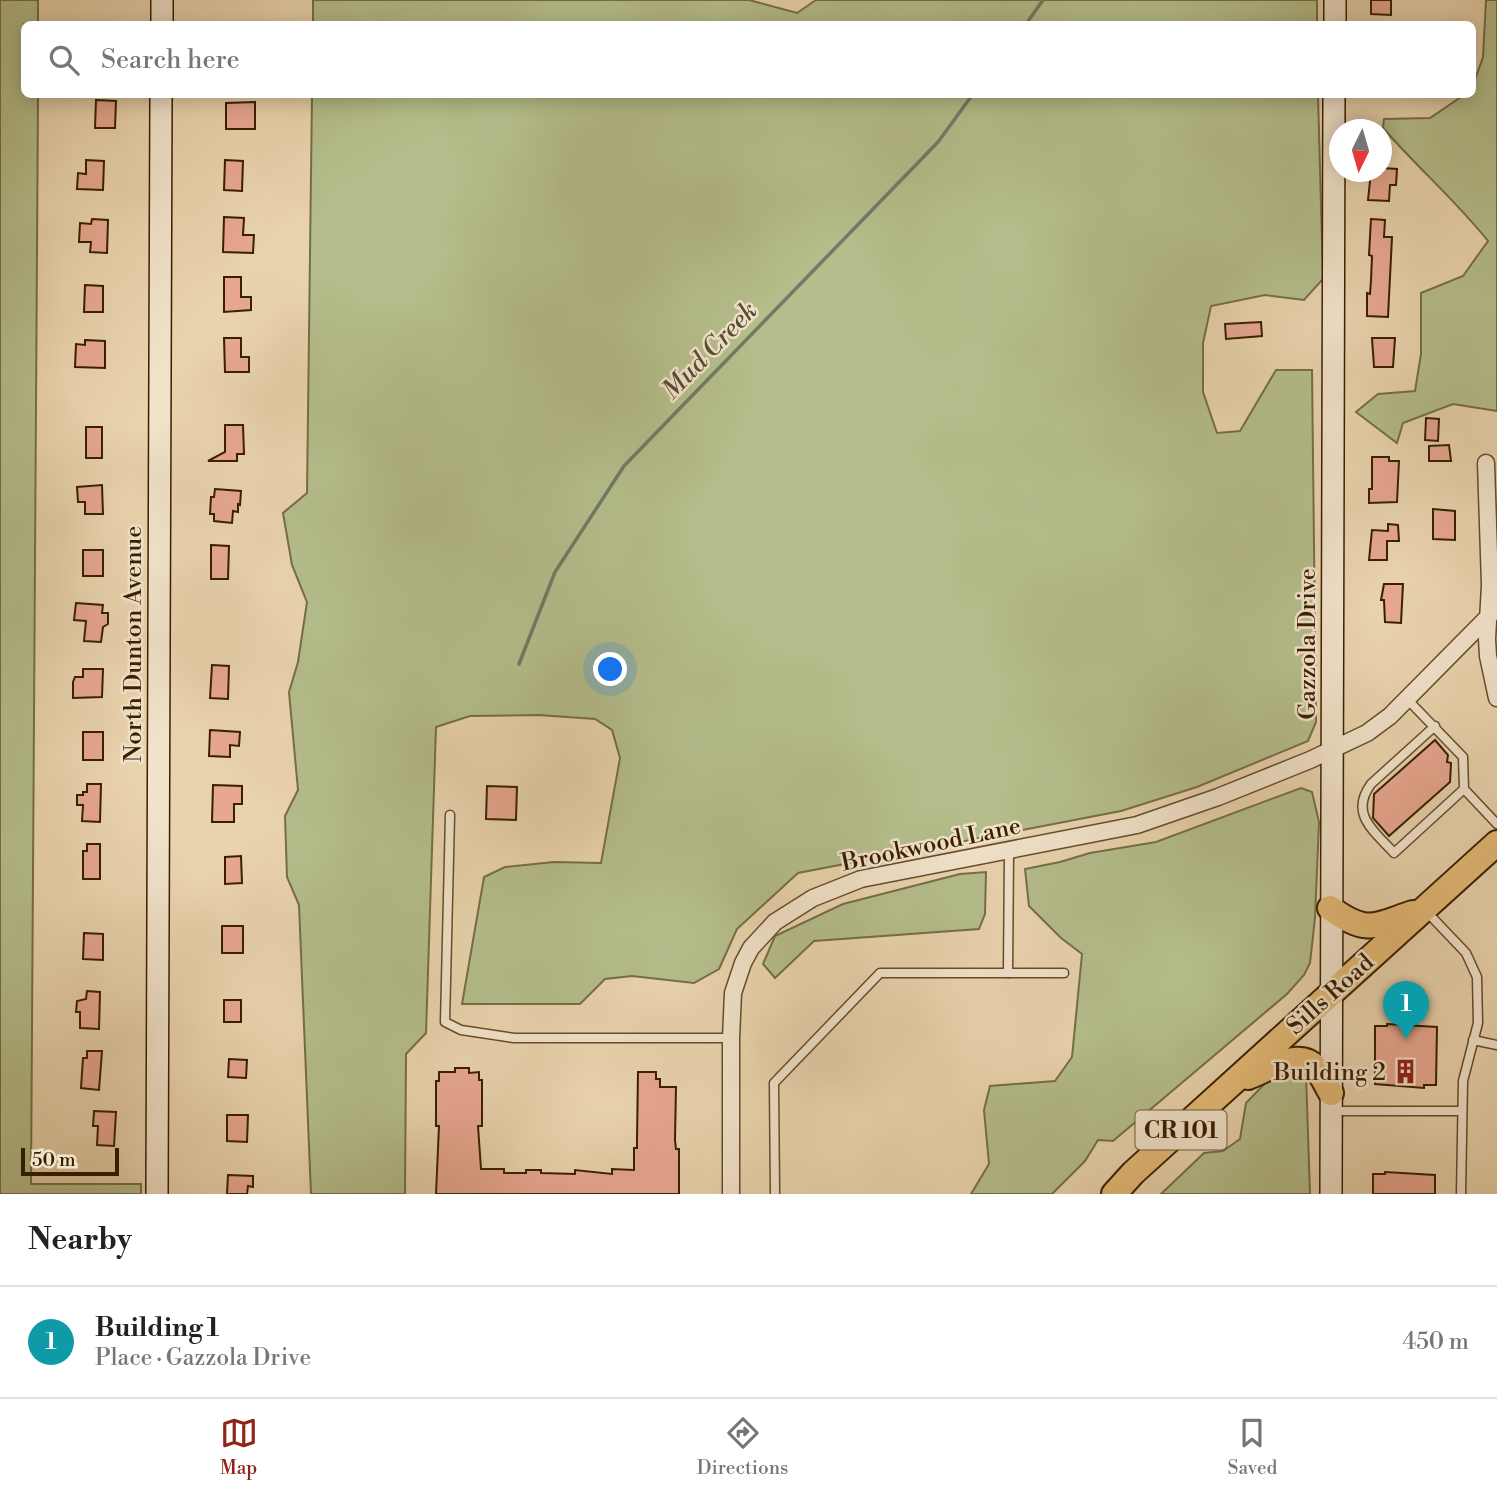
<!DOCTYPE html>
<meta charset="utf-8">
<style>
body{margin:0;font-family:"Libre Bodoni",serif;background:#f2f2f2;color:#222}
.compass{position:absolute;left:1329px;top:119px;width:63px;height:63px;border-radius:50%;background:#fff;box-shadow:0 4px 18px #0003;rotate:185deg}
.scale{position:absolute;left:21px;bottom:18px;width:98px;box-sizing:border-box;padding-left:7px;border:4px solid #391f00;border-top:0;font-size:19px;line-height:24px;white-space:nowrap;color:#391f00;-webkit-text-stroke:5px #f1e2ca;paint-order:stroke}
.you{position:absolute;left:611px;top:670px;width:24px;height:24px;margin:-18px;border:5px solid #fff;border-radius:50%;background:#1a73e8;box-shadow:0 0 0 10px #1a73e833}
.badge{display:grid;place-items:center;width:46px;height:46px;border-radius:50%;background:#8f2418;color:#fff;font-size:23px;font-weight:700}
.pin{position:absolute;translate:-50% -58px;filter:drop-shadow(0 2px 4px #0008)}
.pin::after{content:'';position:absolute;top:37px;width:24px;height:21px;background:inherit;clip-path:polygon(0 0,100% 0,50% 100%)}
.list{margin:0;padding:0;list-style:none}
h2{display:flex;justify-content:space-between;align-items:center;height:91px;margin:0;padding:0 28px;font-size:30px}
h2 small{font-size:23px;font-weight:400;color:#767676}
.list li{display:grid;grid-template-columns:46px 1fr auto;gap:21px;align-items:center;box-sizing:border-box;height:112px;padding:0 28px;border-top:2px solid #e0e0e0}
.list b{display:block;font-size:26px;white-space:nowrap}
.list p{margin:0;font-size:23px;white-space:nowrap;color:#767676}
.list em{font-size:23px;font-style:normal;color:#767676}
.icon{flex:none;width:38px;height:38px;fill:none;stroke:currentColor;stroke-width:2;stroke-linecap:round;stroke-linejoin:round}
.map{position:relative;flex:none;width:1497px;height:1194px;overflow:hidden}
.search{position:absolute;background:#fff;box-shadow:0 4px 18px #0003;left:21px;right:21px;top:21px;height:77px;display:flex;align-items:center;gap:18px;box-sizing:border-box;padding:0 24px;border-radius:10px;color:#767676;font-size:26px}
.sheet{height:203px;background:#fff}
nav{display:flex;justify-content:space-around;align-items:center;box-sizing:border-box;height:98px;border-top:2px solid #e0e0e0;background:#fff;font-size:19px;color:#767676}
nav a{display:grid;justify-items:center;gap:4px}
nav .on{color:#8f2418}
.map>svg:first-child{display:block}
</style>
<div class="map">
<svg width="1497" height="1194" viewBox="0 0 1497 1194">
<rect width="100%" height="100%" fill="#e9d3ad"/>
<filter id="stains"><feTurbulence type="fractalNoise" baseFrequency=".00286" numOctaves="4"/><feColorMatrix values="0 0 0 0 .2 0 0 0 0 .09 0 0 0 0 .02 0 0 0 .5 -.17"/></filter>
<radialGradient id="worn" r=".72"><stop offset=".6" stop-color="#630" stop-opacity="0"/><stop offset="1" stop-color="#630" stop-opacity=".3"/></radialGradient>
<g fill="#b4bd8b" stroke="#766e46" stroke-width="2">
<polygon points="0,0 38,0 38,24 24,24 24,94 38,95 31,1184 141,1184 141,1194 0,1194"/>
<polygon points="313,0 749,0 797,13 816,0 1317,0 1317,24 313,24"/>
<path d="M1486,0H1497V411L1453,404L1403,423L1397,443L1356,412L1378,394L1415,391L1421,354V293L1463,276L1488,241C1456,201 1417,167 1383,128L1384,119L1430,118L1464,95L1472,94L1473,85L1483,57Z"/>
<polygon points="312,95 1318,95 1323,279 1304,300 1265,295 1211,306 1203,343 1203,392 1217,433 1240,431 1276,370 1312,370 1316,722 1308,741 1197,787 1121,811 798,873 737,929 719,969 694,983 632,976 605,979 580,1004 462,1004 484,877 505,867 554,862 601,863 620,758 612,730 595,719 539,715 470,716 436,727 426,1033 406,1054 405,1194 311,1194 299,905 287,877 285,816 298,790 289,692 298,662 307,602 292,565 283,513 307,493"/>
<polygon points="1301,788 1312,792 1319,822 1315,918 1310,963 1304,975 1287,994 1113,1141 1098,1140 1085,1161 1052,1194 971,1194 989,1164 984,1110 990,1086 1055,1081 1072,1057 1082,954 1061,938 1029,906 1025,869 1060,862 1090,853 1156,842"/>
<polygon points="986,872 985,914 979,929 814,941 775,978 763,964 775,936 843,904 960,874"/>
<polygon points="1275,1073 1306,1074 1310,1194 1161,1194 1204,1153 1223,1151 1240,1139 1246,1103"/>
</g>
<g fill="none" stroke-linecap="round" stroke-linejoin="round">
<g stroke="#717b65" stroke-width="3.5">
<polyline points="1026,24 1043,0"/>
<polyline points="519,664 555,572 624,466 938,142 973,94"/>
</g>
</g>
<g fill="#e7a790" stroke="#391f00" stroke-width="2">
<polygon points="1371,0 1391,0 1391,15 1371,14"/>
<polygon points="96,100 116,101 115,128 95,128"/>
<polygon points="255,102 255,129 226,129 226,103"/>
<polygon points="86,160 104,161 103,190 77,189 78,173 86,174"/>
<polygon points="225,160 243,161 242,191 224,190"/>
<polygon points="1382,168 1397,169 1396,185 1390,185 1389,201 1368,200 1371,172 1382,172"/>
<polygon points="224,217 244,218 243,235 254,235 253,253 223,252"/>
<polygon points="92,219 108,220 107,253 90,252 91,242 79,242 80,223 91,224"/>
<polygon points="1371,219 1385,220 1384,237 1392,237 1388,317 1367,316 1367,293 1370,294 1371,280 1372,256 1369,255"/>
<polygon points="224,277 241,277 241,297 251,297 251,310 224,312"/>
<polygon points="85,285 103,286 103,312 84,312"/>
<polygon points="1261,322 1262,336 1226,339 1225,324"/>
<polygon points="224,338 241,338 241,357 249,357 249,372 225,372"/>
<polygon points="1372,338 1395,338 1393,367 1374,367"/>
<polygon points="85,340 105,341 105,368 75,367 76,344 85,345"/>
<polygon points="1426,418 1439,419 1438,441 1425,440"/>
<polygon points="225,425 243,425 244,454 237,454 237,461 208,461 225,452"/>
<rect x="86" y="427" width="16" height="31"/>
<polygon points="1449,445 1451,461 1429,461 1429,446"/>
<polygon points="1372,457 1389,457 1389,461 1399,461 1397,502 1369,503 1369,489 1372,489"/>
<polygon points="102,485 103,514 85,514 85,502 78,502 77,487"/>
<polygon points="215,489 241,491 240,505 238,504 238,512 233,511 232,523 214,521 214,514 210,514 211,497 214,497"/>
<polygon points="1433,509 1455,511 1455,540 1433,539"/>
<polygon points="1388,524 1398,525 1399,541 1387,541 1387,560 1369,560 1372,530 1388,531"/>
<polygon points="211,545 229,546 228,579 211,579"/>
<rect x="83" y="550" width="20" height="26"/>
<polygon points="1384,584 1403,584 1401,623 1385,622 1384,600 1381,600"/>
<polygon points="76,603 103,605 102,613 108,613 108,624 103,627 101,642 84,641 86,621 74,620"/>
<polygon points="212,665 229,666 228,699 210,698"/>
<polygon points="83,669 103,669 102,697 73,698 73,682 75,677 83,677"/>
<polygon points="210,730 240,732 239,746 230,745 230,757 209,756"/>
<rect x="83" y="732" width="20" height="28"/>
<polygon points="1435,740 1448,755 1447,762 1451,763 1450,782 1389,836 1373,818 1374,794"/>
<polygon points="87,784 101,784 100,822 82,821 83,805 77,805 77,795 83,795 83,792 87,792"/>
<polygon points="213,785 242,786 242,804 234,804 234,822 212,822"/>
<polygon points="487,786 517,787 516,820 486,819"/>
<polygon points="87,844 100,844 100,879 83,879 83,851 87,851"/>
<polygon points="241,856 242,883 225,884 225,857"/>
<rect x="222" y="926" width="21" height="27"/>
<polygon points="84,933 103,934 103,960 83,959"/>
<polygon points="87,991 100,992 99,1029 80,1028 80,1012 76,1012 77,1001 86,999"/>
<rect x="224" y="1000" width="17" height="22"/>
<polygon points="1387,1024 1437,1027 1436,1085 1424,1085 1424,1088 1375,1084 1375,1026 1387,1026"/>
<polygon points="87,1051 102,1051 99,1090 81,1088 83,1058 87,1058"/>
<polygon points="229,1059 247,1060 246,1078 228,1077"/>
<polygon points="455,1068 469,1068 469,1073 479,1072 479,1080 482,1080 482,1126 478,1126 481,1169 504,1169 504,1173 526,1173 526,1170 541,1170 541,1173 575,1174 575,1170 612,1174 612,1169 634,1170 634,1148 637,1148 637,1141 638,1072 656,1072 656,1079 660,1079 660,1087 676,1087 675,1140 676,1149 679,1149 679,1194 436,1194 439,1126 436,1126 436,1081 439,1081 439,1072 455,1072"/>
<polygon points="94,1111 116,1112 114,1146 97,1145 98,1126 93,1126"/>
<polygon points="227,1115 248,1115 247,1142 227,1141"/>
<polygon points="1385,1172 1435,1175 1435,1194 1373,1194 1373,1174 1385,1174"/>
<polygon points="228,1175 253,1176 253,1187 248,1186 247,1194 227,1194"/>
</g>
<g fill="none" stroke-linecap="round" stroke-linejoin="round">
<defs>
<g id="lane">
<polyline points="1407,699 1463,757 1464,789 1497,824"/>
<path d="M1435,726L1371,784C1349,814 1374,831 1394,853L1464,789"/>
<polyline points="450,815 445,1022 461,1030 514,1038 731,1038"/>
<polyline points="1426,911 1466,953 1477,977 1478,1023 1463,1081 1461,1194"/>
<polyline points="1008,973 1009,850"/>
<polyline points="1473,1040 1497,1045"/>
<polyline points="1332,1111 1462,1111"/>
<polyline points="775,1194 774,1083 880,973 1064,973"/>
</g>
<g id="street">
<polyline points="1486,463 1490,585 1487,639 1488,656 1497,698"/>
<polyline points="731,1194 731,1038 733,993 743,963 751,948 775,922 813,898 861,879 1137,825 1218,797 1310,760 1367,733 1390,716 1497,608"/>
</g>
<g id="secondary">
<polyline points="162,24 162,0"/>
<polyline points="1335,24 1335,0"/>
<polyline points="157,1194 161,94"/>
<polyline points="1331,1194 1334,94"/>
</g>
<g id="primary">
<path d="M1330,908C1367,935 1374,926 1413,913"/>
<path d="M1248,1077C1267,1070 1299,1048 1316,1068C1322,1075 1326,1085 1331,1093"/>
<polyline points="1114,1194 1133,1173 1497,843"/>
</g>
</defs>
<use href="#lane" stroke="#654c2b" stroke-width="11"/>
<use href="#street" stroke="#654c2b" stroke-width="19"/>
<use href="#secondary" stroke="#391f00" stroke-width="24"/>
<use href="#primary" stroke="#391f00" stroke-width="28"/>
<use href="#lane" stroke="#f1e2ca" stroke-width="8"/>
<use href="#street" stroke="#f1e2ca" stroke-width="16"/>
<use href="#secondary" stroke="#f1e2ca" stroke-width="21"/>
<use href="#primary" stroke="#e4ba76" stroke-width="24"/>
</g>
<defs>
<symbol id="building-bare" viewBox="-9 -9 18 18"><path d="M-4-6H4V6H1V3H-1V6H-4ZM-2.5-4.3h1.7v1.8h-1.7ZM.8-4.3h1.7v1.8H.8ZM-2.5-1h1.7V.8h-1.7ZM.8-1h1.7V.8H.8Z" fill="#8f2418" stroke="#f1e2ca" stroke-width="2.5" paint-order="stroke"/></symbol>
</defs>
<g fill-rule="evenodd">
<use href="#building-bare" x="1388" y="1054" width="35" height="35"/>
</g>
<g text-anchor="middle" stroke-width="5" stroke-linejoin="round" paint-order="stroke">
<rect fill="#f1e2ca" stroke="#705a3d" stroke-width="2" x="1135.5" y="1110.5" width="91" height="39" rx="5"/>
<g font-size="23" font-weight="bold" fill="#391f00">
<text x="1181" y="1138">CR 101</text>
</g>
<g font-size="24" fill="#391f00" stroke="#f1e2ca">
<text transform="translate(133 644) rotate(-90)" y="8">North Dunton Avenue</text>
<text transform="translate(1307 644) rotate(-90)" y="8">Gazzola Drive</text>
<text transform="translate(931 844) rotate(-12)" y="8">Brookwood Lane</text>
<text transform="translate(1330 994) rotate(-42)" y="8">Sills Road</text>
</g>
<g font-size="24" fill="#391f00" stroke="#f1e2ca" text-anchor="end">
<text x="1386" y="1080">Building 2</text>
</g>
<g font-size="26" font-style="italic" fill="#554d32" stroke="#f1e2ca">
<text transform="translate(709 350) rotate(-46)" y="9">Mud Creek</text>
</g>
</g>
<rect width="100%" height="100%" filter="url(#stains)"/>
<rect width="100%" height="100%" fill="url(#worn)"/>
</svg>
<svg class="compass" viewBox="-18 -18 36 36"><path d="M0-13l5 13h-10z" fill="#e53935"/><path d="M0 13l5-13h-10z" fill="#767676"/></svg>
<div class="scale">50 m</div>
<div class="you"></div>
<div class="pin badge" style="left:1406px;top:1039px;background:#0f9aa8">1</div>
<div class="search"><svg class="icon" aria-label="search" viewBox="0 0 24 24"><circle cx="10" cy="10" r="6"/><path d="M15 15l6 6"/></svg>Search here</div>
</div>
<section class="sheet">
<h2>Nearby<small></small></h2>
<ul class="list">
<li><span class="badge" style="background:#0f9aa8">1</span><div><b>Building 1</b><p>Place · Gazzola Drive</p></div><em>450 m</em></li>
</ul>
</section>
<nav>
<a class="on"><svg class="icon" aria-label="map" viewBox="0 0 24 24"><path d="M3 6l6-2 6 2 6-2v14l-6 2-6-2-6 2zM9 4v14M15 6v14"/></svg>Map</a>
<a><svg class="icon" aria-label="directions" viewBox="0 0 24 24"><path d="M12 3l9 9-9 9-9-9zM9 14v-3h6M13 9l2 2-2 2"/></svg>Directions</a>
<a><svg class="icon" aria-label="saved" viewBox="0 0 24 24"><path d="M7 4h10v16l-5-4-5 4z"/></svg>Saved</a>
</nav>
